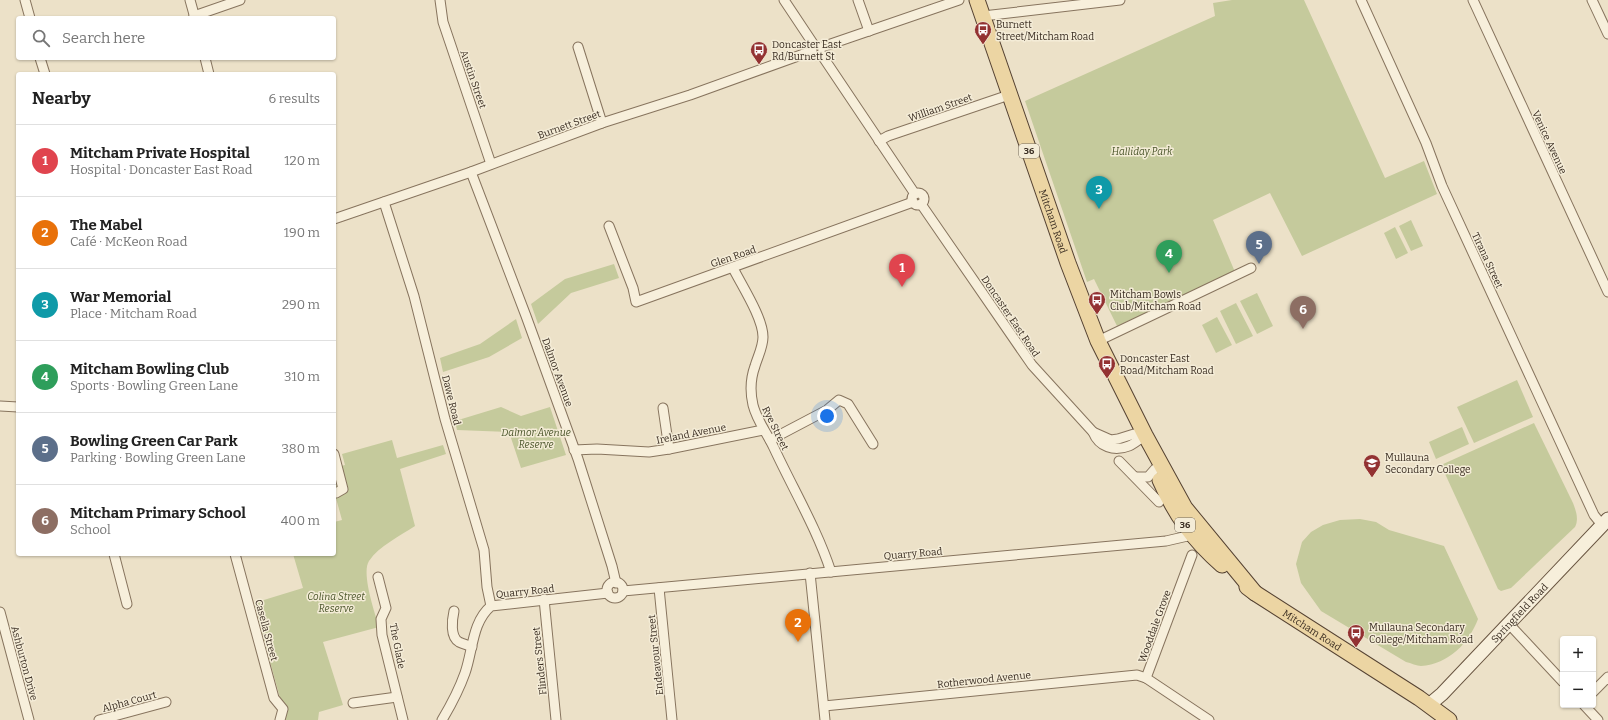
<!DOCTYPE html>
<meta charset="utf-8">
<style>
body{margin:0;font-family:Bitter,serif;background:#f6f6f6;color:#222}
.controls{position:absolute;right:12px;bottom:12px;display:grid;overflow:hidden;border-radius:4px;box-shadow:0 1px 3px #0004}
.controls button{width:36px;height:36px;display:grid;place-items:center;padding:0;border:0;border-bottom:1px solid #e0e0e0;background:#fff;color:#222;font:20px sans-serif}
.you{position:absolute;left:827px;top:416px;width:14px;height:14px;margin:-10px;border:3px solid #fff;border-radius:50%;background:#1a73e8;box-shadow:0 0 0 6px #1a73e833}
.badge{display:grid;place-items:center;width:26px;height:26px;border-radius:50%;background:#933232;color:#fff;font-size:13px;font-weight:700}
.pin{position:absolute;translate:-50% -33px;filter:drop-shadow(0 1px 2px #0008)}
.pin::after{content:'';position:absolute;top:21px;width:14px;height:12px;background:inherit;clip-path:polygon(0 0,100% 0,50% 100%)}
.list{margin:0;padding:0;list-style:none}
h2{display:flex;justify-content:space-between;align-items:center;height:52px;margin:0;padding:0 16px;font-size:17px}
h2 small{font-size:13px;font-weight:400;color:#767676}
.list li{display:grid;grid-template-columns:26px 1fr auto;gap:12px;align-items:center;box-sizing:border-box;height:72px;padding:0 16px;border-top:1px solid #e0e0e0}
.list b{display:block;font-size:15px;white-space:nowrap}
.list p{margin:0;font-size:13px;white-space:nowrap;color:#767676}
.list em{font-size:13px;font-style:normal;color:#767676}
.icon{flex:none;width:22px;height:22px;fill:none;stroke:currentColor;stroke-width:2;stroke-linecap:round;stroke-linejoin:round}
.map{position:relative;flex:none;width:1608px;height:720px;overflow:hidden}
.search{position:absolute;background:#fff;box-shadow:0 1px 3px #0004;left:16px;top:16px;width:320px;height:44px;display:flex;align-items:center;gap:10px;box-sizing:border-box;padding:0 14px;border-radius:4px;color:#767676;font-size:15px}
.panel{position:absolute;background:#fff;box-shadow:0 1px 3px #0004;left:16px;top:72px;width:320px;height:484px;border-radius:4px}
.map>svg:first-child{display:block}
</style>
<div class="map">
<svg width="1608" height="720" viewBox="0 0 1608 720">
<rect width="100%" height="100%" fill="#ece1c8"/>
<g fill="#c5ca9c">
<polygon points="1232,0 1304,0 1385,178 1424,161 1437,194 1302,256 1270,193 1213,220 1235,272 1117,326 1094,279 1087,282 1025,101 1215,16 1213,3"/>
<polygon points="1411,220 1423,246 1411,251 1399,226"/>
<polygon points="1395,227 1408,253 1396,259 1384,233"/>
<polygon points="614,264 619,278 571,293 538,324 531,304 565,279"/>
<polygon points="1257,293 1273,326 1257,334 1240,301"/>
<polygon points="1236,303 1253,336 1236,344 1220,311"/>
<polygon points="1217,317 1232,345 1216,353 1202,325"/>
<polygon points="516,319 522,338 489,357 443,372 440,358 480,344"/>
<polygon points="1517,380 1533,417 1474,443 1457,407"/>
<polygon points="501,407 521,416 550,407 566,455 521,468 509,432 457,430 455,421"/>
<path d="M1534,423L1573,503C1576,511 1579,519 1575,527L1511,588L1501,591L1498,589L1441,465Z"/>
<polygon points="1462,427 1469,444 1436,459 1429,442"/>
<path d="M392,440L397,458L443,445L446,454L400,469L415,526C400,536 379,546 369,561C361,573 375,613 379,627L323,642L343,705L319,712L318,720H280L283,709L254,603L303,588L293,554H334V522L342,520L334,491V468L345,465L342,454Z"/>
<path d="M1360,519L1376,522L1389,530L1444,546L1478,619C1469,643 1449,664 1421,666C1417,666 1411,663 1406,662L1321,611L1301,583L1296,564L1302,542L1311,532L1323,525L1340,520Z"/>
</g>
<g fill="none" stroke-linecap="round" stroke-linejoin="round">
<defs>
<g id="minor">
<polyline points="25,0 30,18"/>
<polyline points="190,0 195,18"/>
<polyline points="440,0 443,22 491,164"/>
<polyline points="784,0 814,45"/>
<polyline points="858,0 869,31"/>
<polyline points="1361,0 1426,143 1442,186 1594,515 1602,525"/>
<polyline points="1473,0 1608,292"/>
<polyline points="1592,0 1608,34"/>
<polyline points="194,16 240,0"/>
<polyline points="983,16 1120,0"/>
<polyline points="578,47 602,123"/>
<polyline points="822,47 959,0"/>
<polyline points="821,54 915,194"/>
<polyline points="40,58 45,74"/>
<polyline points="205,58 209,74"/>
<polyline points="879,141 888,136 1009,95"/>
<polyline points="471,172 526,316 578,459 612,566 616,583"/>
<circle cx="918" cy="199" r="6"/>
<polyline points="384,202 414,296 445,419 484,550 487,587 491,606"/>
<path d="M921,204L1032,365L1093,432C1099,447 1114,452 1129,446C1134,444 1140,439 1145,435"/>
<polyline points="334,219 471,172 602,123 690,95 812,51"/>
<polyline points="609,226 633,288 636,302 913,202"/>
<path d="M733,268C742,286 763,318 763,337C763,347 758,356 755,366C751,377 750,392 753,405C757,421 767,433 774,448C793,489 817,529 831,572"/>
<polyline points="1098,341 1251,268"/>
<polyline points="0,406 18,407"/>
<polyline points="663,408 669,449"/>
<polyline points="1093,432 1111,440 1118,439 1134,434 1145,435"/>
<polyline points="770,440 827,410 839,400 848,404 873,444"/>
<polyline points="574,450 597,449 649,452 669,449 763,430"/>
<polyline points="334,454 343,489 336,493"/>
<polyline points="1119,461 1159,502"/>
<polyline points="1136,477 1148,477 1155,469"/>
<polyline points="114,554 127,604"/>
<polyline points="235,554 274,698 283,709 280,720"/>
<polyline points="1192,555 1146,678 1209,720"/>
<polyline points="810,573 825,720"/>
<polyline points="378,577 386,608 381,619 382,635 403,720"/>
<circle cx="615" cy="590" r="8"/>
<polyline points="659,588 672,720"/>
<polyline points="623,591 1166,541 1192,535 1195,532"/>
<polyline points="544,599 556,720"/>
<path d="M454,611C452,620 450,637 459,642C463,644 468,645 472,647"/>
<polyline points="0,612 29,720"/>
<polyline points="1509,624 1563,682"/>
<polyline points="1593,692 1608,677"/>
<polyline points="353,703 397,697"/>
<polyline points="1584,705 1598,720"/>
<polyline points="824,706 1137,675 1146,678"/>
<polyline points="99,720 166,702"/>
<path d="M442,720C451,705 459,690 465,673C473,650 472,622 491,606L608,593"/>
</g>
<g id="secondary">
<path id="s1" d="M1429,705L1442,694L1608,519"/>
</g>
<g id="primary">
<path id="s2" d="M977,0L1068,263L1098,341L1145,435L1185,508L1255,593"/>
<path d="M1160,480C1175,514 1193,540 1222,565"/>
<path id="s3" d="M1247,587L1255,593L1419,698L1449,720"/>
</g>
</defs>
<use href="#minor" stroke="#87745e" stroke-width="11"/>
<use href="#secondary" stroke="#695541" stroke-width="15"/>
<use href="#primary" stroke="#554232" stroke-width="17"/>
<use href="#minor" stroke="#f7efdb" stroke-width="9"/>
<use href="#secondary" stroke="#f7efdb" stroke-width="13"/>
<use href="#primary" stroke="#ecd5a3" stroke-width="15"/>
</g>
<defs>
<symbol id="bus-pin" viewBox="-11 -11 22 30"><path d="M0 17L-7.5 6A9.5 9.5 0 1 1 7.5 6Z" fill="#933232" stroke="#f4ecd7"/><path d="M-5-6H5V4H4V6H2V4H-2V6H-4V4H-5ZM-3.5-4V0h7V-4ZM-3.5 1.2v1.5H-2V1.2ZM2 1.2v1.5H3.5V1.2Z" fill="#fff"/></symbol>
<symbol id="school-pin" viewBox="-11 -11 22 30"><path d="M0 17L-7.5 6A9.5 9.5 0 1 1 7.5 6Z" fill="#933232" stroke="#f4ecd7"/><path d="M0-5L7-2L0 1L-7-2ZM-4 1L0 2.5L4 1V4Q0 6-4 4Z" fill="#fff"/></symbol>
</defs>
<g fill-rule="evenodd">
<use href="#bus-pin" x="973" y="20" width="20" height="27"/>
<use href="#bus-pin" x="749" y="40" width="20" height="27"/>
<use href="#bus-pin" x="1087" y="290" width="20" height="27"/>
<use href="#bus-pin" x="1097" y="354" width="20" height="27"/>
<use href="#school-pin" x="1362" y="453" width="20" height="27"/>
<use href="#bus-pin" x="1346" y="623" width="20" height="27"/>
</g>
<g text-anchor="middle" stroke-width="3" stroke-linejoin="round" paint-order="stroke">
<g fill="#f4ecd7" stroke="#716658" stroke-width="1">
<rect x="1019" y="144" width="20" height="14" rx="3"/>
<rect x="1175" y="518" width="20" height="14" rx="3"/>
</g>
<g font-size="9" font-weight="bold" fill="#392c21">
<text x="1029" y="154">36</text>
<text x="1185" y="528">36</text>
</g>
<g font-size="10" fill="#392c21" stroke="#f4ecd7" text-anchor="start">
<text x="996" y="28">Burnett<tspan x="996" dy="12">Street/Mitcham Road</tspan></text>
<text x="772" y="48">Doncaster East<tspan x="772" dy="12">Rd/Burnett St</tspan></text>
<text x="1110" y="298">Mitcham Bowls<tspan x="1110" dy="12">Club/Mitcham Road</tspan></text>
<text x="1120" y="362">Doncaster East<tspan x="1120" dy="12">Road/Mitcham Road</tspan></text>
<text x="1385" y="461">Mullauna<tspan x="1385" dy="12">Secondary College</tspan></text>
<text x="1369" y="631">Mullauna Secondary<tspan x="1369" dy="12">College/Mitcham Road</tspan></text>
</g>
<g font-size="10" fill="#392c21" stroke="#f4ecd7">
<text transform="translate(474 79) rotate(71)" y="4">Austin Street</text>
<text transform="translate(940 107) rotate(-19)" y="4">William Street</text>
<text transform="translate(569 124) rotate(-20)" y="4">Burnett Street</text>
<text transform="translate(1550 142) rotate(65)" y="4">Venice Avenue</text>
<text dy="4" stroke="none"><textPath href="#s2" startOffset="234">Mitcham Road</textPath></text>
<text transform="translate(733 256) rotate(-19)" y="4">Glen Road</text>
<text transform="translate(1488 260) rotate(65)" y="4">Tirana Street</text>
<text transform="translate(1011 316) rotate(56)" y="4">Doncaster East Road</text>
<text transform="translate(558 372) rotate(70)" y="4">Dalmor Avenue</text>
<text transform="translate(452 400) rotate(76)" y="4">Dawe Road</text>
<text transform="translate(776 428) rotate(64)" y="4">Rye Street</text>
<text transform="translate(691 433) rotate(-11)" y="4">Ireland Avenue</text>
<text transform="translate(913 553) rotate(-5)" y="4">Quarry Road</text>
<text transform="translate(525 591) rotate(-6)" y="4">Quarry Road</text>
<text dy="4" stroke="none"><textPath href="#s1" startOffset="129">Springfield Road</textPath></text>
<text transform="translate(1154 626) rotate(-70)" y="4">Wooddale Grove</text>
<text transform="translate(267 630) rotate(75)" y="4">Casella Street</text>
<text dy="4" stroke="none"><textPath href="#s3" startOffset="78">Mitcham Road</textPath></text>
<text transform="translate(398 646) rotate(79)" y="4">The Glade</text>
<text transform="translate(655 655) rotate(-96)" y="4">Endeavour Street</text>
<text transform="translate(539 661) rotate(-96)" y="4">Flinders Street</text>
<text transform="translate(25 663) rotate(75)" y="4">Ashburton Drive</text>
<text transform="translate(984 679) rotate(-6)" y="4">Rotherwood Avenue</text>
<text transform="translate(129 701) rotate(-15)" y="4">Alpha Court</text>
</g>
<g font-size="10" font-style="italic" fill="#495429" stroke="#f4ecd7">
<text x="1142" y="155">Halliday Park</text>
<text x="536" y="436">Dalmor Avenue<tspan x="536" dy="12">Reserve</tspan></text>
<text x="336" y="600">Colina Street<tspan x="336" dy="12">Reserve</tspan></text>
</g>
</g>
</svg>
<div class="controls">
<button>+</button>
<button>−</button>
</div>
<div class="you"></div>
<div class="pin badge" style="left:902px;top:287px;background:#e0444e">1</div>
<div class="pin badge" style="left:798px;top:642px;background:#e8710a">2</div>
<div class="pin badge" style="left:1099px;top:209px;background:#0f9aa8">3</div>
<div class="pin badge" style="left:1169px;top:273px;background:#2e9e5b">4</div>
<div class="pin badge" style="left:1259px;top:264px;background:#5c6f8a">5</div>
<div class="pin badge" style="left:1303px;top:329px;background:#8d6e63">6</div>
<div class="search"><svg class="icon" aria-label="search" viewBox="0 0 24 24"><circle cx="10" cy="10" r="6"/><path d="M15 15l6 6"/></svg>Search here</div>
<section class="panel">
<h2>Nearby<small>6 results</small></h2>
<ul class="list">
<li><span class="badge" style="background:#e0444e">1</span><div><b>Mitcham Private Hospital</b><p>Hospital · Doncaster East Road</p></div><em>120 m</em></li>
<li><span class="badge" style="background:#e8710a">2</span><div><b>The Mabel</b><p>Café · McKeon Road</p></div><em>190 m</em></li>
<li><span class="badge" style="background:#0f9aa8">3</span><div><b>War Memorial</b><p>Place · Mitcham Road</p></div><em>290 m</em></li>
<li><span class="badge" style="background:#2e9e5b">4</span><div><b>Mitcham Bowling Club</b><p>Sports · Bowling Green Lane</p></div><em>310 m</em></li>
<li><span class="badge" style="background:#5c6f8a">5</span><div><b>Bowling Green Car Park</b><p>Parking · Bowling Green Lane</p></div><em>380 m</em></li>
<li><span class="badge" style="background:#8d6e63">6</span><div><b>Mitcham Primary School</b><p>School</p></div><em>400 m</em></li>
</ul>
</section>
</div>
